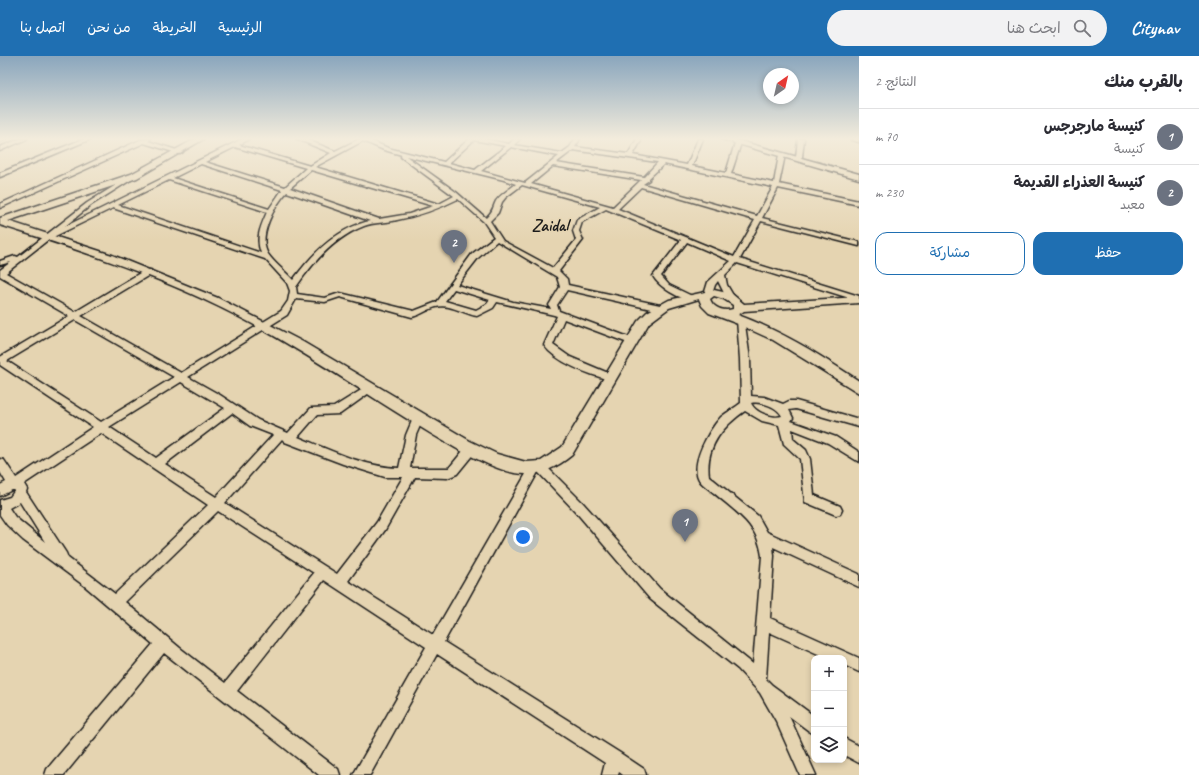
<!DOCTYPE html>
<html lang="ar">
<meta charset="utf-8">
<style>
body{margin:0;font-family:Caveat,"Playpen Sans Arabic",sans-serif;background:#f2f2f3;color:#2b2b33;direction:rtl}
.controls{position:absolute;right:12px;bottom:12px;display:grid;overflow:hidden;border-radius:8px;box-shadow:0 2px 6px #0003}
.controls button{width:36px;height:36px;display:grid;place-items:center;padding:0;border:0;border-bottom:1px solid #e1e1e2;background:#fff;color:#2b2b33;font:20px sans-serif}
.compass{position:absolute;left:763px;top:12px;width:36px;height:36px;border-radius:50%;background:#fff;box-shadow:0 2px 6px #0003;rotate:34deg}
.you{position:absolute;left:523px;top:481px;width:14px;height:14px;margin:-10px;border:3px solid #fff;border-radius:50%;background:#1a73e8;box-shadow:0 0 0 6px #1a73e833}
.badge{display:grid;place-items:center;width:26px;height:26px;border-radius:50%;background:#1f6fb2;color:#fff;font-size:13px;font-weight:700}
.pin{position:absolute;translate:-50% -33px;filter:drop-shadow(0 1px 2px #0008)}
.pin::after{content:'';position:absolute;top:21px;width:14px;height:12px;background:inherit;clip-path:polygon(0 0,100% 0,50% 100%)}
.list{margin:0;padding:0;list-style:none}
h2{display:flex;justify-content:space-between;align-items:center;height:52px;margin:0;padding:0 16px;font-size:17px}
h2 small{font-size:13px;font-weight:400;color:#7c7c81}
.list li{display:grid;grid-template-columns:26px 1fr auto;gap:12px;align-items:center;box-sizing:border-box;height:56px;padding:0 16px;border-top:1px solid #e1e1e2}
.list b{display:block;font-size:15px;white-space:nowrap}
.list p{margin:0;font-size:13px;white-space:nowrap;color:#7c7c81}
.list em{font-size:13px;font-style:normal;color:#7c7c81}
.actions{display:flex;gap:8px;padding:12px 16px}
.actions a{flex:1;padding:9px 0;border:1px solid #1f6fb2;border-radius:12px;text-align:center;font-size:14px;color:#1f6fb2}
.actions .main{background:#1f6fb2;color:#fff}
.icon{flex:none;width:22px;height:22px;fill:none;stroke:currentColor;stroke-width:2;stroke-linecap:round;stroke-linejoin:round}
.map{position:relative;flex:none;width:859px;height:719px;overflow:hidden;direction:ltr}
header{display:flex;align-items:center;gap:24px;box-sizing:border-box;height:56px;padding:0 20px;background:#1f6fb2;color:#fff}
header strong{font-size:19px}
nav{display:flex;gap:22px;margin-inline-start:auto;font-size:14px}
.search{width:280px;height:36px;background:#f2f2f3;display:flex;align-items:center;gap:10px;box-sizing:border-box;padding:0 14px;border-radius:22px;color:#7c7c81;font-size:15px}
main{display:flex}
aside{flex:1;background:#fff}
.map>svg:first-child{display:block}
</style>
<header>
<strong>Citynav</strong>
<div class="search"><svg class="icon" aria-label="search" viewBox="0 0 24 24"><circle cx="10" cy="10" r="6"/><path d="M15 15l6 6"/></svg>ابحث هنا</div>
<nav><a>الرئيسية</a><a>الخريطة</a><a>من نحن</a><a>اتصل بنا</a></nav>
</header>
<main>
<aside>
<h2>بالقرب منك<small>النتائج: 2</small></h2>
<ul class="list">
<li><span class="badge" style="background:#6b7280">1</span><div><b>كنيسة مارجرجس</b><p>كنيسة</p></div><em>70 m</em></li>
<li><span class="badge" style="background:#6b7280">2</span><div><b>كنيسة العذراء القديمة</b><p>معبد</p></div><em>230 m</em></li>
</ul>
<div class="actions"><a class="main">حفظ</a><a>مشاركة</a></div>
</aside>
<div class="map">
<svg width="859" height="719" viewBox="0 0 859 719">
<rect width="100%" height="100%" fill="#e5d4b1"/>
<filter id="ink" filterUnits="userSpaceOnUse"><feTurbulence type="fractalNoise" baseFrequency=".025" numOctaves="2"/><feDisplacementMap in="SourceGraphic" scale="8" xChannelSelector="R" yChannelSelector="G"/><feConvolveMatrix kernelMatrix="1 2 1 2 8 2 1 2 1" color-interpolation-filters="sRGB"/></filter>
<g filter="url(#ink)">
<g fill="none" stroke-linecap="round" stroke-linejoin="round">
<defs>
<polyline id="lane" points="0,85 5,83"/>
<g id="street">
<polygon points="19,83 27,83 0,95 0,91"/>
<polygon points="83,83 91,83 0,121 0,117"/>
<polygon points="151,83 148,85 183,96 180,98 144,87 0,152 0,148 140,84"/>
<path d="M242,83H249L239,89L310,110L331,97L297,83H305L335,95L359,83H367L388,92L444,106L469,83H486L509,88L514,83H520L514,89L562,97L570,91L575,83H580L575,91L628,98L637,83H642L633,99L687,109L698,83H703L692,110L726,117L735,87L738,85L741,87L731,118L774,127L779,99L782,97L785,99L779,128L859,145V149L778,132L762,162L859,186V190L761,165L740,203L859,240V245L737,207L725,219L727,229L734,241L733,243H727L718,225L715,229L711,241H705L704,239L708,226L731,205L687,186L661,220L669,229L694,241L693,243C681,245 659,231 653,220L681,184L606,153L582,166L579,175L583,184L559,215L567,223L568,229L660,249L664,252L660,255L567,234L557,249L559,255L634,283L635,285L634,287H628L564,263L553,289L570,301L613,319L615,321L610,324C590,319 555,306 544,289L557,260L554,259L497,246L493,252L477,260C464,258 449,247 436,251C428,253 421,259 412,261L340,241L325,246L296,243L287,259L188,321L220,339L258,364L288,377L311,352L334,351L366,331H372L374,333L372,335L340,358L317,359L298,381C330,394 364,411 399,412L406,379L414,360H422L423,363L416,379L410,412H449L467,390L471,389L475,390L476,393L475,396L457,418L447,422L415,421L385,474L348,525L433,579L530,411L536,410L541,407L545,409L583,447L660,533L753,608L762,500C758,468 737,457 714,437C709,433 703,429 700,425C688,409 710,373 721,361C727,356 735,352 741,347L740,303L737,264L738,262H744L750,303L751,340L764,341L783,348L789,345H796L859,363V371L796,353L789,354L793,362L791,365L836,381L859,396V406L828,387L792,373L793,383L806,394L810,403L814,439L840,450L842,454L840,458L836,459L805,446L800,403L784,388L779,369L762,365L745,355C723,370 705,391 709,420L758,460L767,476L859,518V531L773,491L774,500L770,562L859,602V616L844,609V602H827L769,576L766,623L772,629L814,660V678L809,675L789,660L816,719H800L776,665L760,637L738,613L650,543L575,455L538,416L444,586L620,697L644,713L646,719H623L619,716L618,719H602L605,707L437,598L370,719H353L426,591L324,524L237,635L338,713L340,719H319L164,597L64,719H45L47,713L153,588L86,531L23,484L7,469L0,459V444L10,441L15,434H12L0,440V429L6,426L0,416V403L4,404L16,422L93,371L0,309V301L69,260L0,220V214L11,206L0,209V205L15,200L18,201L87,147L132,119L137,120L91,149L64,171ZM474,84L506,90L475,114L449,107ZM363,85L384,94L402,99L401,101L454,140L439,148L315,111ZM235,91L306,112L285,131L205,106ZM511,91L559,100L525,127L481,115ZM573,94L650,105L658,106L644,121L556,107ZM406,100L504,124L516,128C510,133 501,138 496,145C492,153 494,154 486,162L456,136ZM201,108L282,134L269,153L173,122ZM664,108L773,131L757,160L643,128L649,124V122ZM553,110L641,124L613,151L531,128ZM311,114L433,150L409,158L379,163L290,132ZM169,124L267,156C261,170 255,182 261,197L118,149ZM522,129L600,151L577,164L573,175L576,184L553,212L503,185L490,165L498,157L502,146L506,141ZM641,131L755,164L734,201L618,153ZM287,136L370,165C337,172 312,198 293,224C285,215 274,207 268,198C257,180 275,149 287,136ZM458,143L484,166L494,181L472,198L437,246L414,255L340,237L325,242L297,238L296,231C313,206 335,181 364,170C374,166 386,167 397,164C419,160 438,153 458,143ZM113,152L265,203L287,227L290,235L288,245L281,255L181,317L81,260L151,218V214H145L75,256L6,217L49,183ZM497,185L557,221L560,231L549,249L551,253L513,246L457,229L478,202ZM454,233L490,244L487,248L476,254L445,245ZM75,264L174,321L101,366L7,305ZM181,326L225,352L156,402L109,371ZM751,347C762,345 778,351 782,360C773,363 755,357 751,347ZM232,357L250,370L273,379L216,441L165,408ZM101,377L208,449L115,538L68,502L66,497L26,436L27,433L24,428ZM282,383L285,386L343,408L385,421H403L377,466L337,518L225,447ZM20,446L45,486L15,461L9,452ZM218,455L314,517L225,627L180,592L125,546Z"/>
<polygon points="798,83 804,83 802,101 799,103 796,101"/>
<polygon points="851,83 859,83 859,86 851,84"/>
<polygon points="844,682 859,690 859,707 844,699"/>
</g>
<g id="secondary">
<path d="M195,83H204L137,122L8,165L112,199L218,242L303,286L470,385L497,398L526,406L541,405L562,391L638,265L647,256L669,244L714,234L732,238L744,248L859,241V247L744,255L738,259C782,275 821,300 859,325V337L773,284L738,268L709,257L702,250L699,243L669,252L649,267L572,399C531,433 501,415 459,394C386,353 319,303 245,264C168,223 83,195 0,169V162L131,118ZM714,240L724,243L733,249V253C723,256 713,252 710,243Z"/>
<polygon points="721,83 733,83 859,118 859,123"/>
</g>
</defs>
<use href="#lane" stroke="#1c1c1c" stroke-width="4.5"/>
<use href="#street" stroke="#1c1c1c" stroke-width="3"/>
<use href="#secondary" stroke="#1c1c1c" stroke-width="3"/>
<use href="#lane" stroke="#e5d4b1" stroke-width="3"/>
<use href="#street" fill="#e5d4b1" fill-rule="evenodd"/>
<use href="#secondary" fill="#e5d4b1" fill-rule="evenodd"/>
</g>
</g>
<linearGradient id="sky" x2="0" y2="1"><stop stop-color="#8aa6bd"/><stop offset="0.45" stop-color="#f3ecdc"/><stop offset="1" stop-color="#f3ecdc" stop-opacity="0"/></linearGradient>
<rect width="859" height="184" fill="url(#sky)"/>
<g text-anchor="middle" stroke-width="3" stroke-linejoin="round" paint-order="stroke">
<g font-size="17" font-weight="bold" fill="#1c1c1c" stroke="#e5d4b1">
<text x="550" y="175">Zaidal</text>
</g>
</g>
</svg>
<div class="controls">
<button>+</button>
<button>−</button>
<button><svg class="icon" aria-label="layers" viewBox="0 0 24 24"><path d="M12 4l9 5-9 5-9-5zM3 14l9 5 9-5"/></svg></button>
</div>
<svg class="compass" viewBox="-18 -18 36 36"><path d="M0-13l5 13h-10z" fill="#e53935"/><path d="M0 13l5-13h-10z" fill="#7c7c81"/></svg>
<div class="you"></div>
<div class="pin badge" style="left:685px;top:486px;background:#6b7280">1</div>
<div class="pin badge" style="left:454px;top:207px;background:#6b7280">2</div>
</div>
</main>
